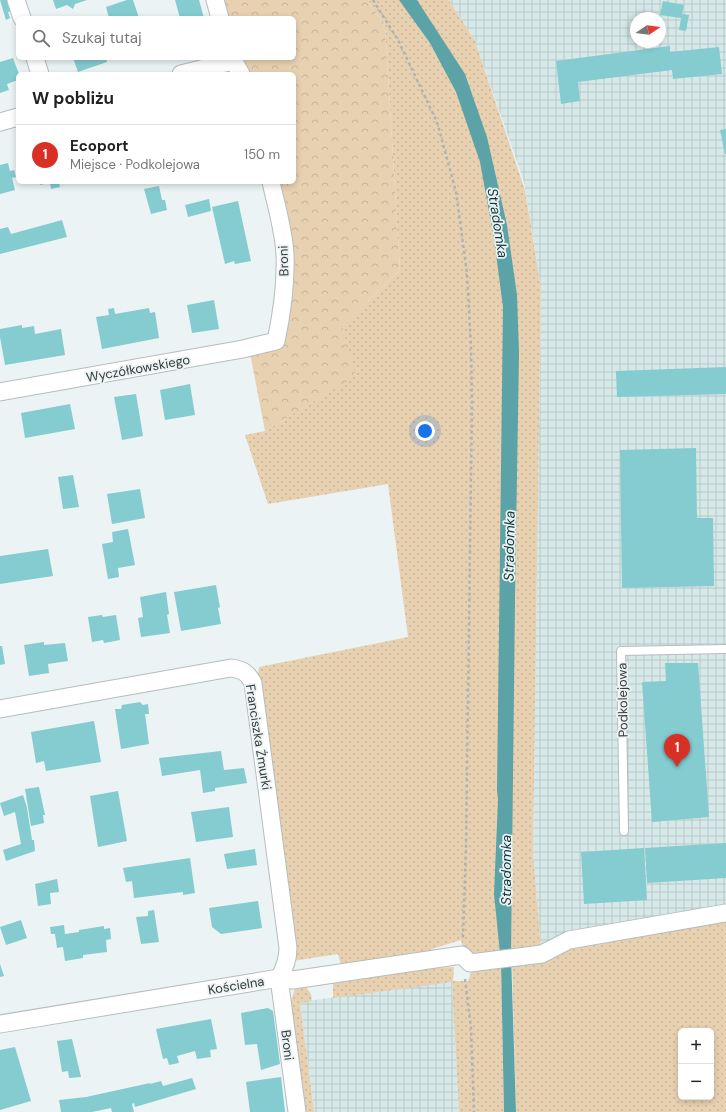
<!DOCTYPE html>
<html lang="pl">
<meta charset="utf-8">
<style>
body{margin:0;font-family:"DM Sans",sans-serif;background:#f2f2f2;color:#222}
.controls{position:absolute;right:12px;bottom:12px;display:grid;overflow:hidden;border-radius:6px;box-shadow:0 2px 6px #0003}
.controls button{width:36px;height:36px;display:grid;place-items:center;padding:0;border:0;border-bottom:1px solid #e0e0e0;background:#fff;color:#222;font:20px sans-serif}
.compass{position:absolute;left:630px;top:12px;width:36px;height:36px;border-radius:50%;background:#fff;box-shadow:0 2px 6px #0003;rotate:77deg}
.you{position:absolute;left:425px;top:431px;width:14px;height:14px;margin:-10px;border:3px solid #fff;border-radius:50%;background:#1a73e8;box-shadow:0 0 0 6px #1a73e833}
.badge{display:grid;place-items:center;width:26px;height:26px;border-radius:50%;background:#d93025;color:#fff;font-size:13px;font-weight:700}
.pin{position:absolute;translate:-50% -33px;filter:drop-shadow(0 1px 2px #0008)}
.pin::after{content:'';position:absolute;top:21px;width:14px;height:12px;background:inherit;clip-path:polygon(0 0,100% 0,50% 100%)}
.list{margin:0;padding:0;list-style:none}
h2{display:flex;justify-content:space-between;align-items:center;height:52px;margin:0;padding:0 16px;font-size:17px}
h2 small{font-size:13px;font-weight:400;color:#767676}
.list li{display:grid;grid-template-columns:26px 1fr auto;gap:12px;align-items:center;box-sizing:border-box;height:60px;padding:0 16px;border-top:1px solid #e0e0e0}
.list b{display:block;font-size:15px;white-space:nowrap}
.list p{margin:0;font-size:13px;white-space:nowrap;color:#767676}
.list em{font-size:13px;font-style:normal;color:#767676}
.icon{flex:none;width:22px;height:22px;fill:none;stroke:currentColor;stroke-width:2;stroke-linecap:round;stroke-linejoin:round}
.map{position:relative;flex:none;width:726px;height:1112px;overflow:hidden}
.search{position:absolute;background:#fff;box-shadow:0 2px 6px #0003;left:16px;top:16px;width:280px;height:44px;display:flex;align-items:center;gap:10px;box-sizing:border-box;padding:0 14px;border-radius:6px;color:#767676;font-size:15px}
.panel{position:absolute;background:#fff;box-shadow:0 2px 6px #0003;left:16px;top:72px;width:280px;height:112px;border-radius:6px}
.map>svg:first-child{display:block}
</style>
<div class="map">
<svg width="726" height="1112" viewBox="0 0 726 1112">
<defs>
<pattern id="industrial-grid" width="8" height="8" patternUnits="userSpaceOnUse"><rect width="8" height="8" fill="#d6e8e8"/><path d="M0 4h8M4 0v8" fill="none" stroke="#b8c8c8"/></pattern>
<pattern id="grass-dots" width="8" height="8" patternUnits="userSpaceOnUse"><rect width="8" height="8" fill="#e8d1b1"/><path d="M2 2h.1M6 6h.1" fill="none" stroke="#c8b499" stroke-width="1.8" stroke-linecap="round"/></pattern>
<pattern id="forest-crowns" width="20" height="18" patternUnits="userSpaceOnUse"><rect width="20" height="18" fill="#e8d1b1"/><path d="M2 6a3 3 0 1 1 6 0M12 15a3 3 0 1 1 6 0" fill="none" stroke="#c8b499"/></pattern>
</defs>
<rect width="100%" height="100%" fill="#ebf3f4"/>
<g fill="url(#industrial-grid)" fill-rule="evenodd">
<path d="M449,0H726V907L582,929L541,951L533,853L541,289L524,182L475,41ZM636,18H660V42H636Z"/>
<polygon points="452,981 459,1112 314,1112 300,1002"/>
</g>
<g fill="url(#grass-dots)" fill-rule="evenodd">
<polygon points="368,0 449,0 475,41 525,190 541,289 533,853 541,950 467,957 466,947 463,947 461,940 432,949 427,952 341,965 338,954 293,961 258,675 259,667 408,637 388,484 268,504 245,435 265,431 355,376 342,326 400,270 385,27"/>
<path d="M726,920V1112H516L512,962L567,943ZM681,1031H711V1097H681Z"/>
<polygon points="501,963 504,1112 459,1112 452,982 333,998 333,983 435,968 454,967 453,981 468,981 473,967"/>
<polygon points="306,987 311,994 312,1001 300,1003 314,1112 303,1112 291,1001 295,989"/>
</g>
<polygon fill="url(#forest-crowns)" points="221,0 368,0 385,27 400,270 342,326 356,376 265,431 250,353 282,344 275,182 294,182 294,74 252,74 240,58 294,58 294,18 227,18"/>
<polygon fill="#5ca3a8" points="399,0 417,0 465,74 487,137 507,225 517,295 519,352 515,600 511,954 516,1112 504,1112 501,963 494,894 498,800 497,790 503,307 494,239 480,162 456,92 430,43"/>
<g fill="#84ccd0">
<polygon points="0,0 8,0 12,11 8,12 10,18 6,20"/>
<polygon points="53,0 87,0 75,4 73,9 67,5 56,9"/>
<polygon points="127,0 133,0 139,18 109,18 106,7"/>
<polygon points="175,0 199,0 204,18 180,18"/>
<polygon points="663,1 684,5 682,14 689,15 686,31 679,30 681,18 660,15"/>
<polygon points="670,46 670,52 719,47 722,74 673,79 672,70 578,82 580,101 561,104 556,61"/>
<polygon points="13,58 19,74 18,74 18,80 7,84 9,90 0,93 0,62"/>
<polygon points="73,58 106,58 107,62 78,72"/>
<polygon points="726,129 726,154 725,154 720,130"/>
<polygon points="8,163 10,171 14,170 16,177 12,178 15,190 0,194 0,165"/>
<polygon points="39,182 59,182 60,187 51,189 50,183 40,185"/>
<polygon points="159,186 162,200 165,200 167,210 151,214 144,189"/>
<polygon points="209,199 211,211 188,217 185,205"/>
<polygon points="238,201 251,261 235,264 234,261 225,264 212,207"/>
<polygon points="62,220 67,237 0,254 0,229 8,227 11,234"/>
<polygon points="214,300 219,329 192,333 187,305"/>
<polygon points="114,308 115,314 149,308 150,313 155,312 159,338 102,349 96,317 109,315 108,309"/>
<polygon points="22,325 22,328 34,326 35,334 61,329 65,355 5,365 0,337 0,329"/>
<polygon points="726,367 726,394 617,397 616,371"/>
<polygon points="190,384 195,415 165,420 160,390"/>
<polygon points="136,394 143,436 122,440 114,397"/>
<polygon points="70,404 75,429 25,438 21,413"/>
<polygon points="696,448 697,518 713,518 714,586 622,588 620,450"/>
<polygon points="73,475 79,507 63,509 58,477"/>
<polygon points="140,489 145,518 112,524 107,494"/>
<polygon points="128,529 135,565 118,568 119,577 108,579 102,544 113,542 112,532"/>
<polygon points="48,549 53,576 0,584 0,556"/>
<polygon points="216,585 220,607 218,608 221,624 181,631 174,592"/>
<polygon points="166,592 169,614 167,615 170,633 141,637 138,618 143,617 140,597"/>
<polygon points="102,615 103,617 116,615 120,640 104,643 103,640 92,642 88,617"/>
<polygon points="44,642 44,645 65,643 68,661 48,664 49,673 29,676 24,645"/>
<polygon points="0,646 2,646 5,664 0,665"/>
<polygon points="665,663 698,663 709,817 652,822 642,682 666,681"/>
<polygon points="140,702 143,705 148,704 149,714 145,714 149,744 121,749 115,709 121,709 122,705"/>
<polygon points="94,721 101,762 46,771 44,761 36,763 31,732"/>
<polygon points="221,751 224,770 244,768 247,783 215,788 215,791 203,793 200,770 162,776 159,758"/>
<polygon points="39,787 45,815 43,815 44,823 31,826 25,789"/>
<polygon points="118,791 127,841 98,847 90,796"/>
<polygon points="23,795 27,808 32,840 34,840 35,851 6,861 3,850 21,844 15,812 4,816 0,803"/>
<polygon points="229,807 233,837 196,842 191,812"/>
<polygon points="726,843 726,878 647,883 645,848"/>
<polygon points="644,848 647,900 584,904 581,852"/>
<polygon points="255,849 257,865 227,869 224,854"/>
<polygon points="190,858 195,893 183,895 183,892 134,898 132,881 126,882 123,868"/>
<polygon points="57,879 59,892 50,893 51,904 38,906 35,884"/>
<polygon points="258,901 262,928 221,934 212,927 209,908"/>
<polygon points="154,910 159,942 141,944 136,917 148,916 148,911"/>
<polygon points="21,920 27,938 6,945 0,927"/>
<polygon points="64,925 65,934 79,932 79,930 104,926 104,929 110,928 111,939 106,940 107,952 83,955 83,958 65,961 63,947 57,948 55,934 51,934 50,927"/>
<polygon points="0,964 4,976 0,977"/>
<polygon points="268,1008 273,1011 280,1064 261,1070 257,1044 245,1045 241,1013"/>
<polygon points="211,1019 217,1049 210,1050 211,1057 197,1059 195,1051 177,1056 179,1063 169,1065 167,1058 163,1059 156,1029"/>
<polygon points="72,1039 81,1077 69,1078 68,1071 62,1072 57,1041"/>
<polygon points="15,1047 31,1101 0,1110 0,1050"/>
<polygon points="281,1077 285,1112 250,1112 246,1082"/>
<polygon points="192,1078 196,1089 135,1107 134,1103 132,1104 134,1112 112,1112 111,1108 92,1112 61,1112 59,1100 86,1097 150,1083 150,1084 161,1081 163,1086"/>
</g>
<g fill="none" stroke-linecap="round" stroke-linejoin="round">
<defs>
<polyline id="lane" points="624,831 621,651 726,649"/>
<g id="street">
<polyline points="16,0 22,18"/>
<polyline points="215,0 220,18"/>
<polyline points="35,58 40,74"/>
<polyline points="232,58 241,74"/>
<polyline points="181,74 233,61"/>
<polyline points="0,122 18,117"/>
<path d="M0,392L243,349L276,341C282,313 286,284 285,255C284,231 276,205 271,182"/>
<path d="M0,709L231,668C243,670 247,672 253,683L288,948C288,959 285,968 279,978"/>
<polyline points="279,978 297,1112"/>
<polyline points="0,1024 279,978 293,980 462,955 470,963 542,954 569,940 726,913"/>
</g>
</defs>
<use href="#lane" stroke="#b5bdbd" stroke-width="10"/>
<use href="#street" stroke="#b5bdbd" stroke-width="19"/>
<g stroke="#acb3b3" stroke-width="2.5" stroke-dasharray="3 3" stroke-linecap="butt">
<polyline points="373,0 398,40 437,122 456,192 467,273 471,347 472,403 466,846 463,938"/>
<polyline points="465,979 471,1028 474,1112"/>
</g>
<use href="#lane" stroke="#fff" stroke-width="8"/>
<use href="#street" stroke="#fff" stroke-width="17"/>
</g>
<g text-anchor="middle" stroke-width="3.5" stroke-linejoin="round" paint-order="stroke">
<g font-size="13" fill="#383b3b" stroke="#ebf3f4">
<text transform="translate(283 261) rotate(-92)" y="5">Broni</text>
<text transform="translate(138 368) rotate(-10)" y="5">Wyczółkowskiego</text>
<text transform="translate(622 700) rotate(-91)" y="5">Podkolejowa</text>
<text transform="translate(259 737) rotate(81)" y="5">Franciszka Żmurki</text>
<text transform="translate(236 985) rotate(-9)" y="5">Kościelna</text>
<text transform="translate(288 1045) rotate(83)" y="5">Broni</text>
</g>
<g font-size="14" font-style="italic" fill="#113537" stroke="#ebf3f4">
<text transform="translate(498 223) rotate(81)" y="5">Stradomka</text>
<text transform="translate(509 546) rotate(-89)" y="5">Stradomka</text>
<text transform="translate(506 870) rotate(-90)" y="5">Stradomka</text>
</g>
</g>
</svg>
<div class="controls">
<button>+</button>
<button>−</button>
</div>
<svg class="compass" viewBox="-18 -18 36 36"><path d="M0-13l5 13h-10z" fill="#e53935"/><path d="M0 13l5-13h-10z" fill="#767676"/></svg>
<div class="you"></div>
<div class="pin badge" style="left:677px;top:767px">1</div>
<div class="search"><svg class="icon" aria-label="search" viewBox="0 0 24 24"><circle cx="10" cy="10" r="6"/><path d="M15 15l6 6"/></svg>Szukaj tutaj</div>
<section class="panel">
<h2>W pobliżu<small></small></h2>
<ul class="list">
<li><span class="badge">1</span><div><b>Ecoport</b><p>Miejsce · Podkolejowa</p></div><em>150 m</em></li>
</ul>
</section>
</div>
